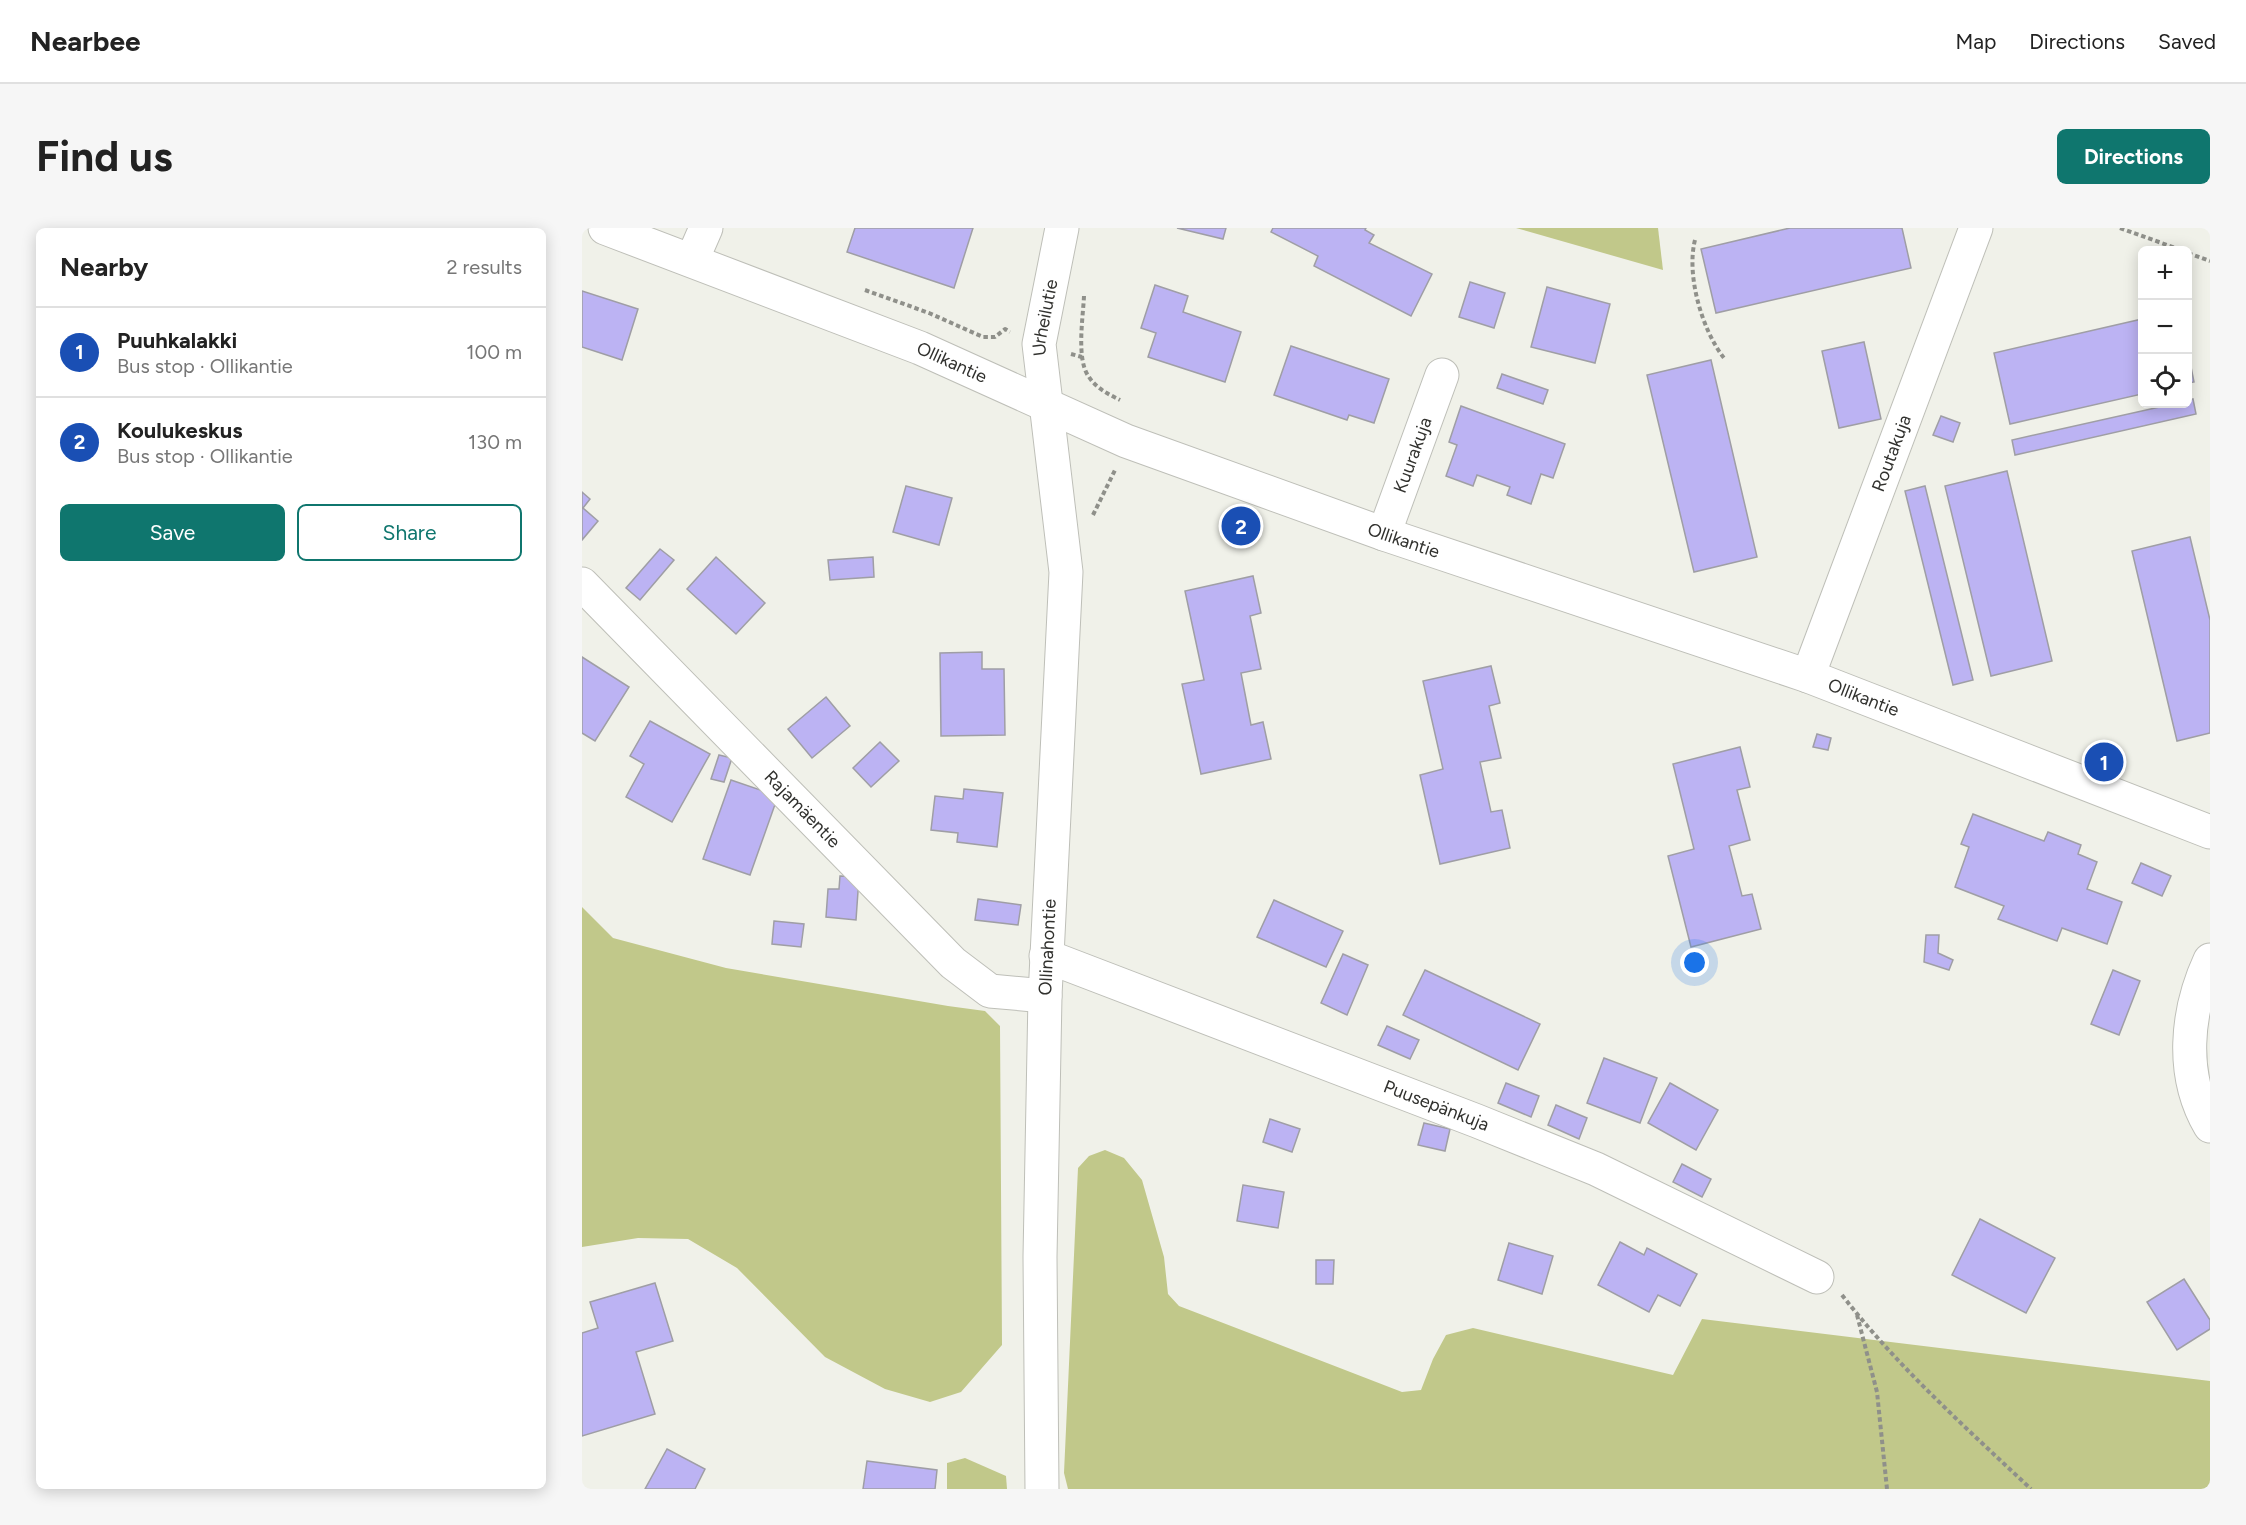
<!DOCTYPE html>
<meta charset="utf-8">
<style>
body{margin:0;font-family:Figtree,sans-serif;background:#f6f6f6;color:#222}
.controls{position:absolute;right:18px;top:18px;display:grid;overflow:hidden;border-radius:9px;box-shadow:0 3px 15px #0003}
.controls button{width:54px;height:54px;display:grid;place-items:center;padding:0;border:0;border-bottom:2px solid #e0e0e0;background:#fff;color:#222;font:30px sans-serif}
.you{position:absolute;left:1113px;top:735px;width:21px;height:21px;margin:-15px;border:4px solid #fff;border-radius:50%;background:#1a73e8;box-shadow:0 0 0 9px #1a73e833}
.badge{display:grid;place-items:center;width:39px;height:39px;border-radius:50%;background:#0f766e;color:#fff;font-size:20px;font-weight:700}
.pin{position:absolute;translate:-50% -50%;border:3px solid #fff;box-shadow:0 2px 6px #0006}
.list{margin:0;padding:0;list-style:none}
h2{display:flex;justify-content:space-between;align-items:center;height:78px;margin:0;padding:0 24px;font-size:26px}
h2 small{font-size:20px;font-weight:400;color:#767676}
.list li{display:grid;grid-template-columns:39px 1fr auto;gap:18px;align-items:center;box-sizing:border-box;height:90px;padding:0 24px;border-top:2px solid #e0e0e0}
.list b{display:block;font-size:22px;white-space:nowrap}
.list p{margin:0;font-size:20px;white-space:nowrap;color:#767676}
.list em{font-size:20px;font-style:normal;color:#767676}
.actions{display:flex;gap:12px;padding:18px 24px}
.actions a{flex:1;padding:14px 0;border:2px solid #0f766e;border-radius:9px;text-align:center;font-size:21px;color:#0f766e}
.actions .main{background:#0f766e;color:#fff}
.icon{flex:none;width:33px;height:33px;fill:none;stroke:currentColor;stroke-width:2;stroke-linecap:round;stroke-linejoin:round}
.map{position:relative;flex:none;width:1628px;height:1261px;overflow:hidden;border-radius:9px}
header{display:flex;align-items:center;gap:36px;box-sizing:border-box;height:84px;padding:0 30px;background:#fff;border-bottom:2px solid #e0e0e0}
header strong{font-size:28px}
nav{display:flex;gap:33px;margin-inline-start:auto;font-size:21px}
.intro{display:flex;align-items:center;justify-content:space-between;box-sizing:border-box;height:144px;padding:0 36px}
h1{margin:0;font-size:42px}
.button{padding:15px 27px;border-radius:9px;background:#0f766e;color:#fff;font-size:21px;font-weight:700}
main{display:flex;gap:36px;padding:0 36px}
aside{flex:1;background:#fff;border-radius:9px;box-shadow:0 3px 15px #0003}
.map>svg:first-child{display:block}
</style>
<header>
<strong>Nearbee</strong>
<nav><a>Map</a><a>Directions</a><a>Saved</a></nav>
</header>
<div class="intro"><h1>Find us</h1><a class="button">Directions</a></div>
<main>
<aside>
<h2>Nearby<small>2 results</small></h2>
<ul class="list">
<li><span class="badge" style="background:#1a4fb4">1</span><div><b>Puuhkalakki</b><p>Bus stop · Ollikantie</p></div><em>100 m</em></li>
<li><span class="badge" style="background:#1a4fb4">2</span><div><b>Koulukeskus</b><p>Bus stop · Ollikantie</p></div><em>130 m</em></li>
</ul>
<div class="actions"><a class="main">Save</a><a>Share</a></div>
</aside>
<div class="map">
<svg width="1628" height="1261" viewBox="0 0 1628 1261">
<rect width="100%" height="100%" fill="#f0f1e9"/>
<g fill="#c1c88a">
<polygon points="934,0 1076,0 1081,42"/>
<polygon points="0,679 31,710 144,740 366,778 403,783 418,798 420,1117 379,1164 348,1174 303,1161 243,1129 155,1040 106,1011 56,1010 0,1019"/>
<polygon points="523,922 542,930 560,952 582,1029 586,1066 597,1078 820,1164 839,1162 851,1131 864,1107 891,1100 1091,1147 1120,1091 1628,1153 1628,1261 486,1261 482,1245 496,940 507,928"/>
<polygon points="383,1230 424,1248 425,1261 365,1261 365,1235"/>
</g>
<g fill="#bcb3f3" stroke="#9f9ea5" stroke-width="1.5">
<polygon points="273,0 391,0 372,60 265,24"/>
<polygon points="595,0 644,0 641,11"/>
<polygon points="691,0 784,0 783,2 792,7 787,15 850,46 829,88 732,38 736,28 689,4"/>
<polygon points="1208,0 1320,0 1329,40 1134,85 1119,21"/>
<polygon points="888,54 923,65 912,100 877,89"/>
<polygon points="573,57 606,68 601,84 659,104 643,154 566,129 574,105 559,100"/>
<polygon points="965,59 1028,76 1013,135 949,119"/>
<polygon points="0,63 56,81 40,132 0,119"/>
<polygon points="1560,91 1560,166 1428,196 1412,125"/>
<polygon points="1282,114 1299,191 1257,200 1240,123"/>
<polygon points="709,118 807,151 792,195 767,187 765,192 692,167"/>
<polygon points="1606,124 1612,154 1606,155"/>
<polygon points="1129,132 1175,329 1112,344 1065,147"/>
<polygon points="920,146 966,162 961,176 915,160"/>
<polygon points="1611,171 1614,186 1433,227 1430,212 1591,176 1606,176 1606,172"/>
<polygon points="879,178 983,216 971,250 959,246 949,276 925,267 928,259 895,247 891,258 864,248 875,217 867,214"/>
<polygon points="1359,188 1378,195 1371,214 1351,207"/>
<polygon points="1425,243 1470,433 1409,448 1363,258"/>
<polygon points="324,258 370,270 357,317 311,304"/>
<polygon points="1343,258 1391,452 1371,457 1323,263"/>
<polygon points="0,264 8,271 1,280 16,293 0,312"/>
<polygon points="653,303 672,309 670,316 651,309"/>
<polygon points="1608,309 1628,392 1628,505 1595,513 1550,323"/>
<polygon points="78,321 92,332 58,372 44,360"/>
<polygon points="134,329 183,375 154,406 105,361"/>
<polygon points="291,329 292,349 248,352 246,332"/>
<polygon points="671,348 679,385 668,388 679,441 659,445 669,497 681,494 689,531 619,546 600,456 622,452 603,363"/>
<polygon points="400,424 400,441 422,441 423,507 359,508 358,425"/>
<polygon points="0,429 47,459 13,513 0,505"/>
<polygon points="909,438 918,475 907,478 919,530 898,534 909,584 920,582 928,620 858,636 838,547 861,541 841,453"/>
<polygon points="244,469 268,498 230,530 206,501"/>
<polygon points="68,493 128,526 90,594 44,569 62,536 48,528"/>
<polygon points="1235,506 1249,510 1246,522 1231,519"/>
<polygon points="298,514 317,533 289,559 271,540"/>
<polygon points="1158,519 1168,559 1155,562 1168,612 1147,618 1160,668 1170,666 1179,701 1109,719 1086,628 1112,621 1091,536"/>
<polygon points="137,527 150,530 142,554 129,551"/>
<polygon points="149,552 196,568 168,647 121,631"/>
<polygon points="382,561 421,565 415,619 375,614 376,605 349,602 353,568 381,571"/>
<polygon points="1391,586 1462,613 1466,604 1499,617 1496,626 1515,634 1505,661 1540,674 1525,716 1480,700 1475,713 1416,691 1422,678 1373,659 1387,619 1379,616"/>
<polygon points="1559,635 1589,648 1580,668 1550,655"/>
<polygon points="258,648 277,649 274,692 244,689 246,661 257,661"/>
<polygon points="396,671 439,677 436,697 393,692"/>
<polygon points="692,672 761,703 744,739 675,709"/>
<polygon points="192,693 222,696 219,719 190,716"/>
<polygon points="1344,707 1357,707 1356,725 1371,732 1367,742 1342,734"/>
<polygon points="761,726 786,737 765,787 739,775"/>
<polygon points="843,742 958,796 936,842 821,787"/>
<polygon points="1531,742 1558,753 1537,807 1509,796"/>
<polygon points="805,798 837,812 828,831 796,817"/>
<polygon points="1022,830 1075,850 1058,895 1005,875"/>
<polygon points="924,855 957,868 949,889 916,875"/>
<polygon points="1088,855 1136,882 1114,922 1066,895"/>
<polygon points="974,877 1005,890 997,911 966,897"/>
<polygon points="688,891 718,901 710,924 681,914"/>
<polygon points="842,895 868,901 863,923 836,917"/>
<polygon points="1100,936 1129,951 1120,969 1091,954"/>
<polygon points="661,957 702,964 696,1000 655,993"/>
<polygon points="1398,991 1473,1030 1444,1085 1370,1047"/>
<polygon points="1038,1014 1062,1027 1065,1020 1115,1046 1098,1078 1076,1067 1067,1084 1016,1057"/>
<polygon points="927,1015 971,1028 960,1066 916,1052"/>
<polygon points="734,1032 752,1032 751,1056 734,1056"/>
<polygon points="1602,1051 1628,1092 1628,1101 1595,1122 1565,1074"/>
<polygon points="73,1055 91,1113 54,1124 73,1186 0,1208 0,1105 16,1100 8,1074"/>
<polygon points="85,1221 123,1241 113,1261 63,1261"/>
<polygon points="285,1233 355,1242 353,1261 281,1261"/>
</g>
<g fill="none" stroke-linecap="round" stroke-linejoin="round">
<defs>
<g id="minor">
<path id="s1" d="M23,0L338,120L544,213L802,306L1226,448L1628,604"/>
<polyline points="110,32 124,0"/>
<path id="s2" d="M802,306L860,147"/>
<path id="s3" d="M0,356L371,735L408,763L463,768"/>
<path id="s4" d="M1226,448L1394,0"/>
<path id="s5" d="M464,728L895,893L1014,941L1235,1049"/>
<path d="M1628,732C1604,784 1598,847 1628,898"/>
<path id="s6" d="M460,1261L458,1029L463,768L484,344L457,116L480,0"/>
</g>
</defs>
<use href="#minor" stroke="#bebfb8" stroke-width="35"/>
<g stroke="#8f908a" stroke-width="4" stroke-dasharray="4.5 3" stroke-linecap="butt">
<polyline points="1538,0 1599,22"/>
<path d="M1113,12C1104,47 1120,102 1142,130"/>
<polyline points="1606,25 1628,33"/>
<polyline points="283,62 347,85 401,109 413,109 423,101 428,104"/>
<path d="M502,68C501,90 494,132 507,149C514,160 526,166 538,172"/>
<polyline points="489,126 500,129"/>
<polyline points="511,287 533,242"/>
<path d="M1260,1067C1315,1138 1383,1199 1449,1261"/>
<polyline points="1275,1087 1295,1164 1305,1261"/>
</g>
<use href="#minor" stroke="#fff" stroke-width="33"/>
</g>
<g text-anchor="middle" stroke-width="4.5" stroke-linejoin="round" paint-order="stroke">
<g font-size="18" fill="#31312e" stroke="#fdfef7">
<text dy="6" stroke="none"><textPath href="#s6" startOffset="1174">Urheilutie</textPath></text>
<text dy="6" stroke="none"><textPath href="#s1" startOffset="372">Ollikantie</textPath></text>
<text dy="6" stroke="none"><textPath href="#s4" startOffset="238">Routakuja</textPath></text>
<text dy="6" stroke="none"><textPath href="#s2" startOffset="84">Kuurakuja</textPath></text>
<text dy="6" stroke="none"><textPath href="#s1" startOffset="858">Ollikantie</textPath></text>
<text dy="6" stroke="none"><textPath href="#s1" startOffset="1344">Ollikantie</textPath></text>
<text dy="6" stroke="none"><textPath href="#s3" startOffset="315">Rajamäentie</textPath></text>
<text dy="6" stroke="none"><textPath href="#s6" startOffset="542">Ollinahontie</textPath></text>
<text dy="6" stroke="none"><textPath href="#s5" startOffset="418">Puusepänkuja</textPath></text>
</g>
</g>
</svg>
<div class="controls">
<button>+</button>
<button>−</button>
<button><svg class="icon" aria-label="locate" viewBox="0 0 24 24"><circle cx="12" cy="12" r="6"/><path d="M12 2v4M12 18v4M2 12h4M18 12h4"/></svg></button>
</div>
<div class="you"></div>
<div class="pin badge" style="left:1522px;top:534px;background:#1a4fb4">1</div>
<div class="pin badge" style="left:659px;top:298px;background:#1a4fb4">2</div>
</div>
</main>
